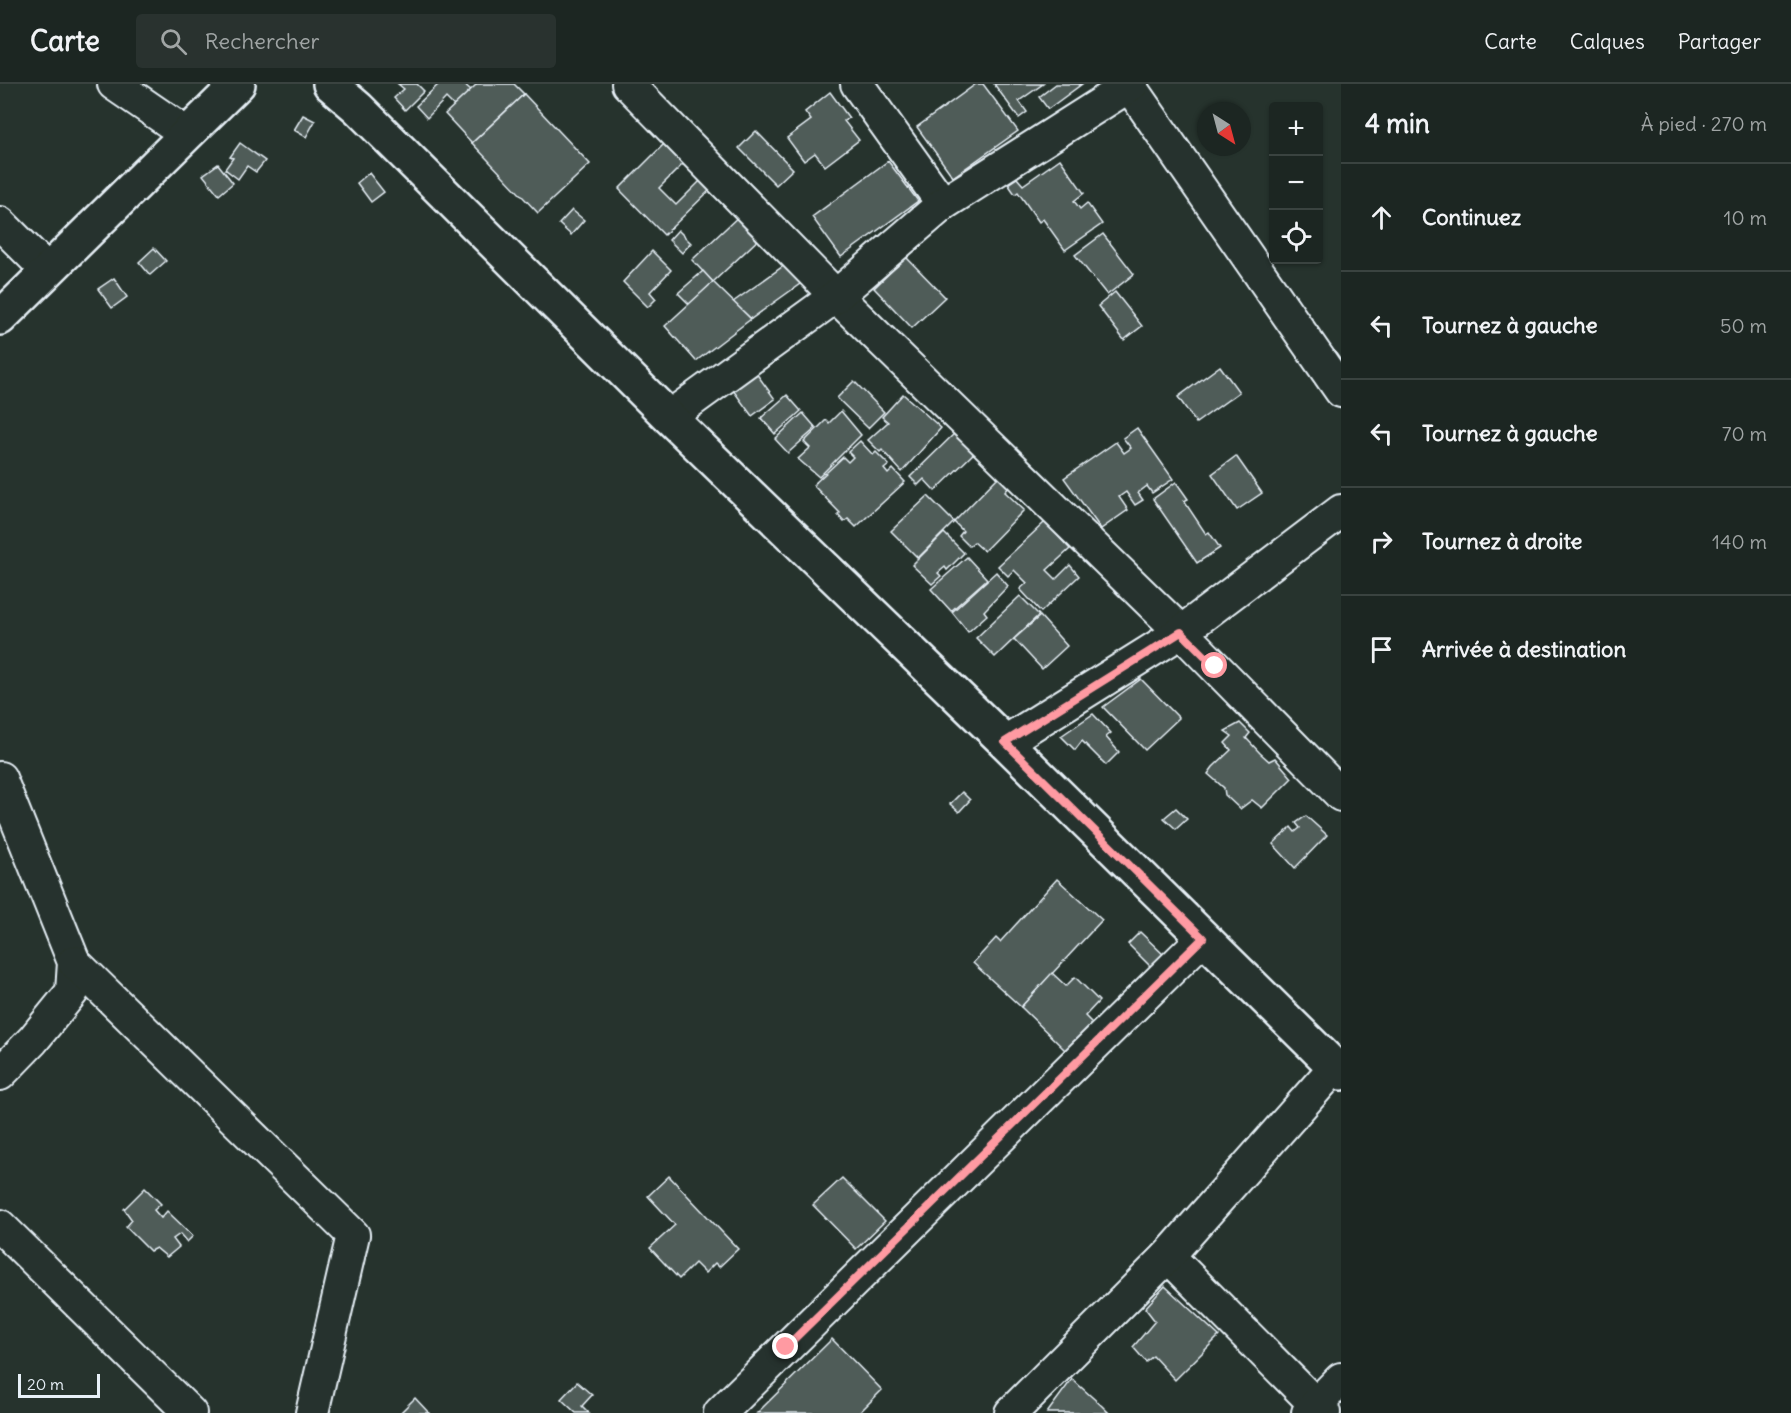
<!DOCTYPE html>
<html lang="fr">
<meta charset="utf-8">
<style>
body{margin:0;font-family:Delius,sans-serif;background:#29322f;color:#f1f3f6}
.controls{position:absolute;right:18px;top:18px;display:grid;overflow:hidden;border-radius:6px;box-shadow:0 2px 4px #0004}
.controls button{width:54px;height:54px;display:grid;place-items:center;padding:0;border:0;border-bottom:2px solid #3a4340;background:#1c2622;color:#f1f3f6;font:30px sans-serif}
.compass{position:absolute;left:1197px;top:18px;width:54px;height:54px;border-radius:50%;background:#1c2622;box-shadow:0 2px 4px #0004;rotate:144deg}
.scale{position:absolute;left:18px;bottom:15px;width:82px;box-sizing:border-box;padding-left:6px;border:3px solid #e8f1f8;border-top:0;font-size:16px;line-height:21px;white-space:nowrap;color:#e8f1f8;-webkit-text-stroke:4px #26332d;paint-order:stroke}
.stop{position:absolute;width:18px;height:18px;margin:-14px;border:4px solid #ff9aa2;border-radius:50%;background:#fff}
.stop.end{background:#ff9aa2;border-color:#fff;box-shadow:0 2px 6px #0008}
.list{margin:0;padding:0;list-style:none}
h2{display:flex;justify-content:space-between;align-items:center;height:78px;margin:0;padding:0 24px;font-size:26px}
h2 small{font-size:20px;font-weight:400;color:#a0a5a5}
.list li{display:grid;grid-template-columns:39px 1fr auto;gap:18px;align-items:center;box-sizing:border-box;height:108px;padding:0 24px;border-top:2px solid #3a4340}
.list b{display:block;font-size:22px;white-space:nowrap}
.list em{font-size:20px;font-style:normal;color:#a0a5a5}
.icon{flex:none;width:33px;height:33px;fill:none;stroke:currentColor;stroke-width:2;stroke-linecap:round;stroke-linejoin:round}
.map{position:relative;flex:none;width:1341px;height:1329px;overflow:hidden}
header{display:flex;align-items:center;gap:36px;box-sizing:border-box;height:84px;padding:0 30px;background:#1c2622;border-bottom:2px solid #3a4340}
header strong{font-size:28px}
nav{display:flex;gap:33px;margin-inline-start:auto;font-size:21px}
.search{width:420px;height:54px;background:#29322f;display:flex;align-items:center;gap:15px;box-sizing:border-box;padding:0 21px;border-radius:6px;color:#a0a5a5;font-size:22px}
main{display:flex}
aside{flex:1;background:#1c2622}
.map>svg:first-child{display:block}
</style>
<header>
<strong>Carte</strong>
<div class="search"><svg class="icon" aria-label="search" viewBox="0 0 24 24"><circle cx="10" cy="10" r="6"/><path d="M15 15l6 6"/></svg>Rechercher</div>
<nav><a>Carte</a><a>Calques</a><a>Partager</a></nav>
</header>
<main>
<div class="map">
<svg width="1341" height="1329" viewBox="0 0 1341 1329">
<rect width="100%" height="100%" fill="#26332d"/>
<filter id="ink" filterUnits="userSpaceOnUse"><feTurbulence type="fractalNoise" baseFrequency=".0167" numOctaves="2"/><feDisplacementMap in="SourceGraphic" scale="12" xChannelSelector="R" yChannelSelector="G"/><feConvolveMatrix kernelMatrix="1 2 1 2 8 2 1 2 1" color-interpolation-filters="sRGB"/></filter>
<g filter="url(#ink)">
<g fill="#505c59" stroke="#e8f1f8" stroke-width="1.5">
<polygon points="398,0 417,0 424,7 405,26 394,14 404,5"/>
<polygon points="439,0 464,0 471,6 454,22 446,14 427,34 416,22"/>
<polygon points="477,0 514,0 524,10 472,59 445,30"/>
<polygon points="976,0 983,0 1018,47 953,93 917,43"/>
<polygon points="994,0 1043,0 1019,17 1027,28 1019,34"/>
<polygon points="1056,0 1082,0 1048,25 1039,13"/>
<polygon points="830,8 849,34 844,37 859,56 825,82 815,69 804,77 787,54 811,36 805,28"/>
<polygon points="524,10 590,80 538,129 472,59"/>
<polygon points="303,31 315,37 306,53 294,46"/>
<polygon points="756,47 793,85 776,101 739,64"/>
<polygon points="668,56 688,75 659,104 676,121 703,94 712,104 664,151 619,105"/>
<polygon points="240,59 265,77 256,88 247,82 238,95 225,85 233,74 230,73"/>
<polygon points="1060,75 1084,109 1074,117 1080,125 1087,119 1102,140 1065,166 1043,135 1039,138 1018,108 1015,110 1008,100 1017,94 1023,101"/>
<polygon points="888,77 918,117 841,173 812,133"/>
<polygon points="218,80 233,99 219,111 203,91"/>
<polygon points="369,89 384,108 371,118 357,99"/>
<polygon points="572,126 584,136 571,151 559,140"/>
<polygon points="741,130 762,152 713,198 692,176"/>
<polygon points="678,146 691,159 682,169 669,156"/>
<polygon points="1103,150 1134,190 1107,211 1075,171"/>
<polygon points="154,164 166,177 150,191 139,178"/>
<polygon points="652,167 671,186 650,208 656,215 648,223 623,198"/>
<polygon points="906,173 945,213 912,244 874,204"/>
<polygon points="789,178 807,195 751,235 733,218"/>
<polygon points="703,187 713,198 690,221 678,209"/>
<polygon points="114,194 127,213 112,224 98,205"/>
<polygon points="713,198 751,235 696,277 665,242"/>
<polygon points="1115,208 1142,242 1124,256 1098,222"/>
<polygon points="1220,282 1239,308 1196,339 1178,313"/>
<polygon points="753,285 775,315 752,332 730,302"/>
<polygon points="854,297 884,328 868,344 837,314"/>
<polygon points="903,310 941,344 902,388 882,366 880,368 868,356 888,338 882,333"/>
<polygon points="787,311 801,327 775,350 761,334"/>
<polygon points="841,327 861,351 819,393 798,375 810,364 804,358 826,336 829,339"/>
<polygon points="803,329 816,344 788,369 775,355"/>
<polygon points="1137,344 1173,395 1152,409 1147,402 1138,409 1143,416 1135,421 1126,408 1119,413 1128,426 1101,445 1064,394 1116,358 1124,369 1131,364 1123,354"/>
<polygon points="959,345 978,365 935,407 924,395 918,401 910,393"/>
<polygon points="860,357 873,371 876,368 889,381 884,385 888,390 893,385 905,398 856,443 848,435 844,438 838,431 840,429 813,401 843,373 848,378 853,373 848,368"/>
<polygon points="1236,372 1262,409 1237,426 1212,390"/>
<polygon points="999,392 1010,402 1005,408 1024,426 984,467 974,458 969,462 959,452 963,447 954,438"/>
<polygon points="1176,398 1188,415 1184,417 1206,450 1209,448 1220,464 1197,479 1153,415"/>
<polygon points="928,412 954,438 918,474 891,447"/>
<polygon points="1045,438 1070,465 1047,486 1056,495 1070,481 1079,492 1041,528 1020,505 1027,499 1014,486 1008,492 998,482"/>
<polygon points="944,449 964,469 947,486 945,483 938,489 941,492 932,500 912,481"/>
<polygon points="967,473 987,495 951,527 931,505"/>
<polygon points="996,488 1008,502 984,527 987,531 968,548 952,528"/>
<polygon points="1020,512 1039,531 995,573 976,554"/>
<polygon points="1040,532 1067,562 1042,585 1014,555"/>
<polygon points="1141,595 1179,634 1145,666 1103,623"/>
<polygon points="1093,630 1111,649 1106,653 1119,668 1106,681 1082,657 1075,666 1061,652"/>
<polygon points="1240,639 1250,649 1246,654 1260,669 1269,677 1275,674 1292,694 1262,724 1252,716 1240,725 1225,711 1224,704 1208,690 1213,683 1231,666 1225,659 1232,652 1225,647"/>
<polygon points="962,708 970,716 959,728 950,720"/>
<polygon points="1176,724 1187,735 1176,745 1164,734"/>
<polygon points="1306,732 1327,751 1295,784 1273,760 1291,743 1295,748 1300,744 1296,739"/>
<polygon points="1057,795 1102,836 1021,923 973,879 996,854 1000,858"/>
<polygon points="1140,848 1166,873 1153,885 1128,860"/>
<polygon points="1052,889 1066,902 1075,893 1099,917 1085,932 1092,939 1066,967 1021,923"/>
<polygon points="669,1092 738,1165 719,1183 715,1179 705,1189 695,1179 679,1195 650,1164 675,1141 648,1112"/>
<polygon points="842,1094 885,1137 856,1165 813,1121"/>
<polygon points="145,1104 161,1120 154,1126 161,1134 167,1127 193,1152 187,1158 180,1150 173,1155 179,1163 167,1173 156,1164 150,1167 126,1143 132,1136 124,1125"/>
<polygon points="1165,1202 1219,1252 1175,1296 1153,1272 1146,1278 1133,1263 1155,1237 1145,1224"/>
<polygon points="832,1255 882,1306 859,1329 757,1329"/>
<polygon points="1072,1295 1102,1322 1109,1329 1047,1329"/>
<polygon points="577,1298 592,1311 582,1322 589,1329 576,1329 561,1315"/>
<polygon points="415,1314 429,1329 400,1329"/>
</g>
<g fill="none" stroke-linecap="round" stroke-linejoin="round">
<defs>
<g id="minor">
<polyline points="114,0 187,50"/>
<polyline points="628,0 836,212 1181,548 1341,711"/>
<polyline points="857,0 943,120"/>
<polyline points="1128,0 1341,307"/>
<polyline points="0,139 48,187"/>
<polyline points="669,333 836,212 943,120 1132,0"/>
<polyline points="1005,658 1181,548 1341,427"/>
<polyline points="0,694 74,878 72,908 33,956 0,990"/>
<polyline points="74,878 353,1151 312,1329"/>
<polyline points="0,1142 190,1329"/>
<polyline points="1168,1172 1324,1329"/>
<polyline points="720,1329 1203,854"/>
<polyline points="1011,1329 1168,1172 1335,983"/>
<polyline points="1308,1329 1341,1295"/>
</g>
<polyline id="secondary" points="330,0 358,24 669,333 1005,658 1341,989"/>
<polyline id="trunk" points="0,234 238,0"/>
</defs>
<use href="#minor" stroke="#e8f1f8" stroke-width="36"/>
<use href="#secondary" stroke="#e8f1f8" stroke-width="38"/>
<use href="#trunk" stroke="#e8f1f8" stroke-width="38"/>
<use href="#minor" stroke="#26332d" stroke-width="32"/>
<use href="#secondary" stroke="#26332d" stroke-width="33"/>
<use href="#trunk" stroke="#26332d" stroke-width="33"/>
</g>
</g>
<g fill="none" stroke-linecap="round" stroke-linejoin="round" filter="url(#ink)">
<polyline stroke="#ff9aa2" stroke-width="8" points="786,1263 1203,854 1005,658 1181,548 1215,582"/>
</g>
</svg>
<div class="controls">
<button>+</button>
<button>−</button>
<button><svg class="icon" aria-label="locate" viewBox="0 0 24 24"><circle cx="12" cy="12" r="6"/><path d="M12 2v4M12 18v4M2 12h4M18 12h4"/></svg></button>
</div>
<svg class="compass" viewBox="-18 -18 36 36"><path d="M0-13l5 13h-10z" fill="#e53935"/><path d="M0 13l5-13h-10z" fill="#a0a5a5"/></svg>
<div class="scale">20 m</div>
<div class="stop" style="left:1215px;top:582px"></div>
<div class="stop end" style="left:786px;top:1263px"></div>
</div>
<aside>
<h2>4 min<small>À pied · 270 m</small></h2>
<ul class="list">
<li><svg class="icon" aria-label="ahead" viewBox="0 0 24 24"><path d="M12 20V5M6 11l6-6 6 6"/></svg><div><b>Continuez</b></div><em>10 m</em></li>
<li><svg class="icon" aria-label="left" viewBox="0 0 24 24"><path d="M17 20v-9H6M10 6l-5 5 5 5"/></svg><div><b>Tournez à gauche</b></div><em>50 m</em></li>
<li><svg class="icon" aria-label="left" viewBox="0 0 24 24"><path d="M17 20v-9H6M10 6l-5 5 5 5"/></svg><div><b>Tournez à gauche</b></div><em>70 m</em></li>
<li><svg class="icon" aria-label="right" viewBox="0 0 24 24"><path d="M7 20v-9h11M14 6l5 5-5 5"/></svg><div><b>Tournez à droite</b></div><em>140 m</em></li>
<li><svg class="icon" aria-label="arrive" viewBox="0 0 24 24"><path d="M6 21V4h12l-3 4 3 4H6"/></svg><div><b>Arrivée à destination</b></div></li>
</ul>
</aside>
</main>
